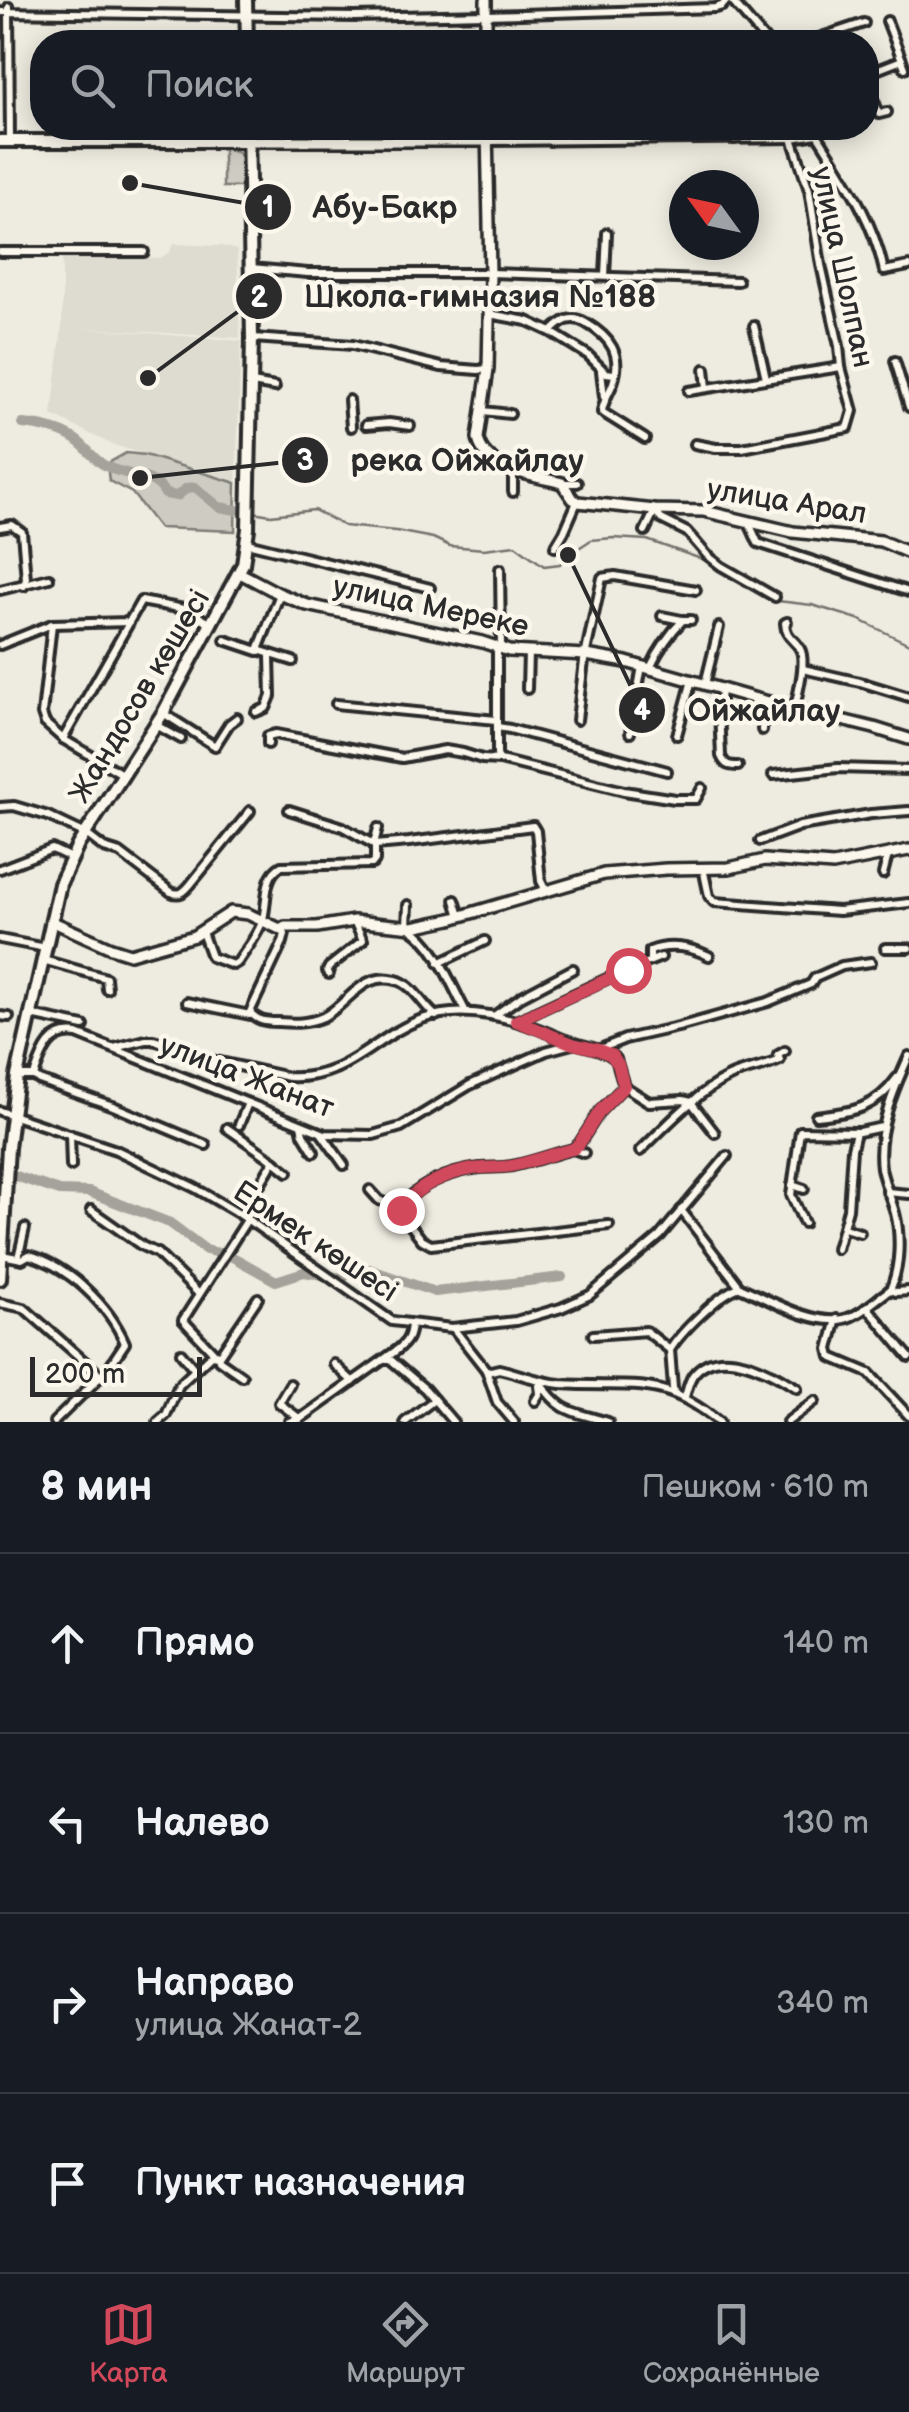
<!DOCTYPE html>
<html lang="ru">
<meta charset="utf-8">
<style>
body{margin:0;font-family:"Balsamiq Sans",sans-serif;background:#242831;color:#f1f3f6}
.compass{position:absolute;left:669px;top:170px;width:90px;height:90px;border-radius:50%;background:#171b24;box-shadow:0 5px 25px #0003;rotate:303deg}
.scale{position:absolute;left:30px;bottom:25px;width:172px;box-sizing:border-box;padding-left:10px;border:5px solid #2b2b2b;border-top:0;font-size:28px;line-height:35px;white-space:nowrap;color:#2b2b2b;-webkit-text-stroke:8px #fbf7ec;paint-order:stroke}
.stop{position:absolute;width:30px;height:30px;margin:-22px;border:8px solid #d1495b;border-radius:50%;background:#fff}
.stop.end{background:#d1495b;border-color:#fff;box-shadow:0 2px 10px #0008}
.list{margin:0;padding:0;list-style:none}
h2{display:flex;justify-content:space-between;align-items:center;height:130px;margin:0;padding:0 40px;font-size:42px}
h2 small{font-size:32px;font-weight:400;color:#9ea1a6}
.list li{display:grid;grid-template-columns:65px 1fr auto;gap:30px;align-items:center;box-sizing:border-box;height:180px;padding:0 40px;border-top:2px solid #363941}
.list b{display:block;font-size:38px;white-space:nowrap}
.list p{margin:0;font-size:32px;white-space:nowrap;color:#9ea1a6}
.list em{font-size:32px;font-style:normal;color:#9ea1a6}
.icon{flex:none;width:55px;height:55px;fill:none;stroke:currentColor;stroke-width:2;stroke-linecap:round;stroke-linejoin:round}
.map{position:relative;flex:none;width:909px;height:1422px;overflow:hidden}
.search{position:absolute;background:#171b24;box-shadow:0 5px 25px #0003;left:30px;right:30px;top:30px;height:110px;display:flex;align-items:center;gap:25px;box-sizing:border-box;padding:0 35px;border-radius:40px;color:#9ea1a6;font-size:38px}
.sheet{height:850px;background:#171b24}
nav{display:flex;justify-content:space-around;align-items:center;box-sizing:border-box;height:140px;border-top:2px solid #363941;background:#171b24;font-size:28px;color:#9ea1a6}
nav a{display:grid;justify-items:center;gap:5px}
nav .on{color:#d1495b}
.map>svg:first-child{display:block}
</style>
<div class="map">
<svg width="909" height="1422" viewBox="0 0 909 1422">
<rect width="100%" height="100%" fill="#eeebe0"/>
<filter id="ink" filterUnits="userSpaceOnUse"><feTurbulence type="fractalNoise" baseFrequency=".01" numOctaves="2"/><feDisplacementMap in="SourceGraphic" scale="20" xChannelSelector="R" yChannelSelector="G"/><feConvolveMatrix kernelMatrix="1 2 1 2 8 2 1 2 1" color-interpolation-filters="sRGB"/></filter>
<g filter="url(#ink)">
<polygon fill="#dedbd1" points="173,244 222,246 237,250 240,338 75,327 241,341 236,483 111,444 52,415 62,326 62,257 160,258 170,252"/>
<g fill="#cecbc2" stroke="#7c7b76" stroke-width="2.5">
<polygon points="223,148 238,152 243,161 241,187 223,187"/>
<polygon points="126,453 145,455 236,483 235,531 159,528 132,493 109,481 108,473 110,462"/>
</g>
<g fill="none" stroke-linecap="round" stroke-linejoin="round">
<polyline stroke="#74726e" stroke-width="2.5" points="253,512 271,515 314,510 344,526 396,531 433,538 450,546 484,549 515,545 544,566 560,564 568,555 591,540 613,538 647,540 707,561 769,600 812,605 858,619 909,644"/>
<g stroke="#a4a29a" stroke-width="10">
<path d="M23,424C43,426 66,430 81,444C89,451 95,460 104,465C125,478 155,472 165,494L177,496L187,488L195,487L219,507L237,510"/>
<polyline points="13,1175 59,1191 89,1192 170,1223 206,1250 219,1253"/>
<polyline points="229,1255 276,1281 304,1272 343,1278 357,1265 435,1292 562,1277"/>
</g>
<defs>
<g id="street">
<polyline points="731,0 767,42"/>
<polyline points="9,7 10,140"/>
<polyline points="0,12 355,17 486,14"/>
<polyline points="486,15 715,8 722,6 727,0"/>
<polyline points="887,21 902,60"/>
<polyline points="807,42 864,23"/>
<polyline points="866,74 902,60 905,68"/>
<polyline points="866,80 879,114 887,112"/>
<path d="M816,128L817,134C845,179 873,219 884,271L909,266"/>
<polyline points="734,139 735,128"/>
<polyline points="290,141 291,128"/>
<polyline points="348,141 348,128"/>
<polyline points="489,141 792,138 817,134"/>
<polyline points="550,141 551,128"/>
<polyline points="0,252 144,252"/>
<polyline points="251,268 308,273 490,273 738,281"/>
<polyline points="605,276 607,233"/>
<path d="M489,314L527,321L551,332C562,321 571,314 586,323C610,337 623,354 613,383C609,394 603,401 602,412L645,439"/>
<polyline points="754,326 766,378"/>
<polyline points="551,332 588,355 606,373 614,374"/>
<polyline points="253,338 353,345 441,367 478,370 488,369"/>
<polyline points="895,361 909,407"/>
<polyline points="705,369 707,387"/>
<polyline points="601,371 604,397"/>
<polyline points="252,383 275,387"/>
<polyline points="689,391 841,367"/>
<polyline points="349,400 351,427"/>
<polyline points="483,411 510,414"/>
<polyline points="366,425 389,423 410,426"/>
<polyline points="695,444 716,448 742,448 842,429 848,428 853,411 841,367 839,346 821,265 809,190 792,138"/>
<polyline points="513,470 513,492"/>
<polyline points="562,483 577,483"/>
<polyline points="749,523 758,543 909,592"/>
<polyline points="0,527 12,525 22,532 26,579 24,586"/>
<polyline points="645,531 655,510 661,519 687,532 707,555 721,566 775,597"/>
<polyline points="247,543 430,588"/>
<polyline points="555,547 564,532 577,502"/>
<polyline points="500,569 501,647"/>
<polyline points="0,590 49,578"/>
<polyline points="280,594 258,650 293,661"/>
<polyline points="662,616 682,620"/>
<path d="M787,622L785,623C786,640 796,638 801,651C806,664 798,692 795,708"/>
<polyline points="52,624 42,714 45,723 63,739"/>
<polyline points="225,640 258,651"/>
<polyline points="0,645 52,624 129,622 141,601 184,609 212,624"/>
<polyline points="497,647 497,755 499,759"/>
<path d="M650,668C659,649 668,635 683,620H691"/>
<polyline points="803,669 860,682 909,697"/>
<polyline points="705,684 719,627"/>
<polyline points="527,689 528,653"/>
<path d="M721,690L719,710L721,756C725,765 728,766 738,766"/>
<polyline points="336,704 496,720"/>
<polyline points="256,712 266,708 271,696 270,656"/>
<polyline points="163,713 215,746 229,724 237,718"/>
<polyline points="577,720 584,661 602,578 615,576 696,590"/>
<polyline points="156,725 181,739"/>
<polyline points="497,727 510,729 667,771"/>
<polyline points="762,730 764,701"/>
<polyline points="630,733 642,666"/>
<polyline points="677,735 692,680"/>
<polyline points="268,744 268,736 276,734 402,758 445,750 463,753 482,759 500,760 624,791 675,799 696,799 702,788"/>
<polyline points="122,774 63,739 129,623"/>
<polyline points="773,775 838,768 909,770"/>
<path d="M0,807L14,806L48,816L86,834L104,848L120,853L171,892C180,896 184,892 190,885L250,811"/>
<polyline points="289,810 343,827 375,845 409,842 533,826 536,831 541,881 546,891"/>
<polyline points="760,841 800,826 871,814 909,811"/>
<polyline points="703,868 709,896 714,902 839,911 909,903"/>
<polyline points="0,869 52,849 71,858"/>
<polyline points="883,874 888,855"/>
<polyline points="455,900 460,916"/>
<polyline points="407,926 408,905"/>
<path d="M410,928C437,945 451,985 466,1012"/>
<path d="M282,930L285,934L283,942L250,1012C257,1021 266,1022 277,1022C294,1023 307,1024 323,1017C348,1005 361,971 396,980C413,984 422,1005 436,1016"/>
<path d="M202,932L211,957L233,965L238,962C246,949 259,934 263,919C268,901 263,876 281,866L372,864L375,860V840L378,828"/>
<polyline points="0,939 46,948"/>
<polyline points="885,948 909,948"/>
<polyline points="43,960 106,978 107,989"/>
<path d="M650,961V951C669,943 691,947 709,956"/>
<polyline points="439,963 485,941"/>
<polyline points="329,974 327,971 329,967 363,940 354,921"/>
<polyline points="187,1002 250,1015"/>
<polyline points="31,1015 84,1026"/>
<polyline points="0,1016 9,1017"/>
<polyline points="494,1016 522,996 573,969"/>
<polyline points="516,1021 613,976 661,957"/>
<path d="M114,1048L146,1040H153L167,1044L193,1056L289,1077C348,1080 373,1037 422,1019C466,1003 518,1019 558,1037C577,1046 600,1046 616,1059L624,1086L600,1111L579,1144L573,1149C553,1154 533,1162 512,1166C501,1168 491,1167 480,1168C454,1171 409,1185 401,1213L422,1240L431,1245L609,1225"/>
<polyline points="600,1049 625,1039 678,1027 768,1002 811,984 815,978 842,966 871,962"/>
<polyline points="17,1076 34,1076 39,1080 113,1106 206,1145"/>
<path d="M34,1076C42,1053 49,1030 77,1034L325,1134L373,1135L401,1127L470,1085L546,1051L572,1044"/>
<polyline points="624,1086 649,1102 683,1100 691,1102 715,1133"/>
<polyline points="0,1111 116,1150 195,1188 241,1215 392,1321 452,1328 516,1321 561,1308 590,1295 660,1236 727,1156"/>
<path d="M816,1116C852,1112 875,1109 897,1078"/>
<polyline points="239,1125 248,1103"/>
<polyline points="301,1125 303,1134 314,1152"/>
<polyline points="227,1128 274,1161 241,1215"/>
<polyline points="70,1134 71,1166"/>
<polyline points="322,1134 344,1165"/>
<polyline points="573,1149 584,1153"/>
<path d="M640,1151C665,1127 696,1093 727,1078C744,1069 764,1068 780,1060L778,1055L785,1051"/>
<polyline points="274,1161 288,1172"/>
<polyline points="792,1185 804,1189"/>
<polyline points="370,1190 379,1200 401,1210"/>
<polyline points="887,1192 909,1194"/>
<polyline points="91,1210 142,1246 157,1253 199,1294"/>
<polyline points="681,1210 740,1287"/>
<polyline points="247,1220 183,1320 214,1353 219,1356 258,1298"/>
<polyline points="804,1223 791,1195 800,1131 859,1132 882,1127"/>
<polyline points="844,1228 860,1233"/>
<polyline points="837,1249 848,1209 852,1149 856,1132"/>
<path d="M2,1255L22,1259L29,1255C68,1266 109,1305 125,1343L107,1370L54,1422"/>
<polyline points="18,1258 25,1228"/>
<polyline points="890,1290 896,1292 909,1291"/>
<polyline points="0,1303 24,1308 101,1376"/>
<polyline points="867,1307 909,1357"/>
<polyline points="837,1319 829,1349 831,1357 869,1373 909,1416"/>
<polyline points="453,1328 486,1370 497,1402 514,1422"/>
<polyline points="593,1335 646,1331 670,1350"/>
<polyline points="181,1353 195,1370"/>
<polyline points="386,1360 391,1360 425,1389 453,1422"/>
<polyline points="334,1364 353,1382"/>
<path d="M486,1370L491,1371L499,1369C520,1374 540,1382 561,1384C631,1389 659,1373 719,1422"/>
<path d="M539,1381C561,1414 572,1411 608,1422"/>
<polyline points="290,1384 279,1403 300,1419"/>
<path d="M675,1393L673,1388L670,1350C680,1333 721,1292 740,1287C768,1299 813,1326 844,1319C861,1315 876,1299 890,1290C900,1268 901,1236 895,1213C891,1198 884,1184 881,1168C876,1131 894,1089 909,1056"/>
<path d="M685,1397C687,1390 689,1381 693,1375C719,1341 771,1372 797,1388"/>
<polyline points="535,1401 540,1393 539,1386"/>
<polyline points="158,1422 166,1415 179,1385 211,1355 218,1356 219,1360 242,1376"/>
<path d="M289,1422L300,1419L397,1350C407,1342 410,1337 411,1324"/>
<polyline points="405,1422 434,1400"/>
<polyline points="787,1422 815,1401"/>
</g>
<g id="secondary">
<polyline points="486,0 486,42"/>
<path d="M487,128L490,273L488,369L478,438C483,470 537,476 562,483L573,499L578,502L655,510L704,511L793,532L881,541L909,553"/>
<polyline points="248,141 489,141"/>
<polyline points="240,573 280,594 307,605 482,642 509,651 586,655 626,662 753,698 874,728 909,739"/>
<polyline points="51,921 111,948 130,954 194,936 231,912 248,914 282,930 285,927 317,927 354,921 413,927 451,919 604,874 666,869 729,868 765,860 833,865 909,850"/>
</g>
<g id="primary">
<polyline points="246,0 247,42"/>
<polyline points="0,141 248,141"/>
<polyline points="0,1279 8,1148 17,1076 60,884 78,845 163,713 243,564 248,529 252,338 248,128"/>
</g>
</defs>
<use href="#street" stroke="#2b2b2b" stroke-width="14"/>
<use href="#secondary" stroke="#2b2b2b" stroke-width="16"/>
<use href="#primary" stroke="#2b2b2b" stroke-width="18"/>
<use href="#street" stroke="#fbf7ec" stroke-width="6"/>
<use href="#secondary" stroke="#fbf7ec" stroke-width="9"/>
<use href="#primary" stroke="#fbf7ec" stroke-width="10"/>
</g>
</g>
<g fill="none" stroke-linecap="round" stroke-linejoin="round" filter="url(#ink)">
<path stroke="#d1495b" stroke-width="12" d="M401,1210C413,1187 448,1173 473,1169C486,1167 500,1168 512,1166C533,1161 553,1154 573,1149L579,1144L600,1111L624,1086L618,1064L611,1055L599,1050L573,1044L516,1021L628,970"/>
</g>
<g text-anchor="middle" stroke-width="9" stroke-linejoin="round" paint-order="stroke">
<g font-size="30" fill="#2b2b2b" stroke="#fbf7ec">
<text transform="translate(843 267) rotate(78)" y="10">улица Шолпан</text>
<text transform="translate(787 501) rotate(9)" y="10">улица Арал</text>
<text transform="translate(431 606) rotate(12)" y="10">улица Мереке</text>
<text transform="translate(139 696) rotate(-59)" y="10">Жандосов көшесі</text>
<text transform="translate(247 1076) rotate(21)" y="10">улица Жанат</text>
<text transform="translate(316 1241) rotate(34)" y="10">Ермек көшесі</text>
</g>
</g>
<path fill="none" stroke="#2b2b2b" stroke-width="4" d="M130 183L268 207M148 378L259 296M140 478L305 460M568 555L642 710"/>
<g fill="#2b2b2b" stroke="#fbf7ec" stroke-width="4">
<circle cx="130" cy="183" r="10"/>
<circle cx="148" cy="378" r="10"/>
<circle cx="140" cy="478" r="10"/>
<circle cx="568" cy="555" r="10"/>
<circle cx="268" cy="207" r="25"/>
<circle cx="259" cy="296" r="25"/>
<circle cx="305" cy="460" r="25"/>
<circle cx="642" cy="710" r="25"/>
</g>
<g font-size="30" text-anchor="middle" font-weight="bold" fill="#fff">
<text x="268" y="217">1</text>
<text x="259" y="307">2</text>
<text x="305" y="470">3</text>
<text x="642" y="720">4</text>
</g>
<g font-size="32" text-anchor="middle" font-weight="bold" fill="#2b2b2b" stroke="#fbf7ec" stroke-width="9" stroke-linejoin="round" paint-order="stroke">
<text x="385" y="218">Абу-Бакр</text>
<text x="480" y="307">Школа-гимназия №188</text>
<text x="467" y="471">река Ойжайлау</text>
<text x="764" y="721">Ойжайлау</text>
</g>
</svg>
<svg class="compass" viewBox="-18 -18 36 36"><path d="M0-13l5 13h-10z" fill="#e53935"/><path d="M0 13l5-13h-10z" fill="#9ea1a6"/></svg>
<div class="scale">200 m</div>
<div class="stop" style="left:628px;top:970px"></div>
<div class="stop end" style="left:401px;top:1210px"></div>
<div class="search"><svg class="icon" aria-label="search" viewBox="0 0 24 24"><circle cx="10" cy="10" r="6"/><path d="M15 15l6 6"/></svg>Поиск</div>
</div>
<section class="sheet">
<h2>8 мин<small>Пешком · 610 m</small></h2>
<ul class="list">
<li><svg class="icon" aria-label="ahead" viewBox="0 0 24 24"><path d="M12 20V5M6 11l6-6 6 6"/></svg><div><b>Прямо</b></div><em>140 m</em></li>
<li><svg class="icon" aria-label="left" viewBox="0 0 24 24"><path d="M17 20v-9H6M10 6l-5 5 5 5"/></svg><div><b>Налево</b></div><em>130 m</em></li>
<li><svg class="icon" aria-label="right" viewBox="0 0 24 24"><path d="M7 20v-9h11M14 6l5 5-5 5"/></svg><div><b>Направо</b><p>улица Жанат-2</p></div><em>340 m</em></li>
<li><svg class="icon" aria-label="arrive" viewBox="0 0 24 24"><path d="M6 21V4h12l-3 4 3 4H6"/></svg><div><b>Пункт назначения</b></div></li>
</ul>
</section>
<nav>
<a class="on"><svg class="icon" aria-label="map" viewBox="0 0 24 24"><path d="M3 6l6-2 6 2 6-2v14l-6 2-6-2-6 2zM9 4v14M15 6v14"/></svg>Карта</a>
<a><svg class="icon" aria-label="directions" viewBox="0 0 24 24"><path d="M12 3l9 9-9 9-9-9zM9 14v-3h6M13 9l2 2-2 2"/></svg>Маршрут</a>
<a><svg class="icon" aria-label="saved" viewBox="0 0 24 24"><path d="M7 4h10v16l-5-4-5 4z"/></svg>Сохранённые</a>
</nav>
